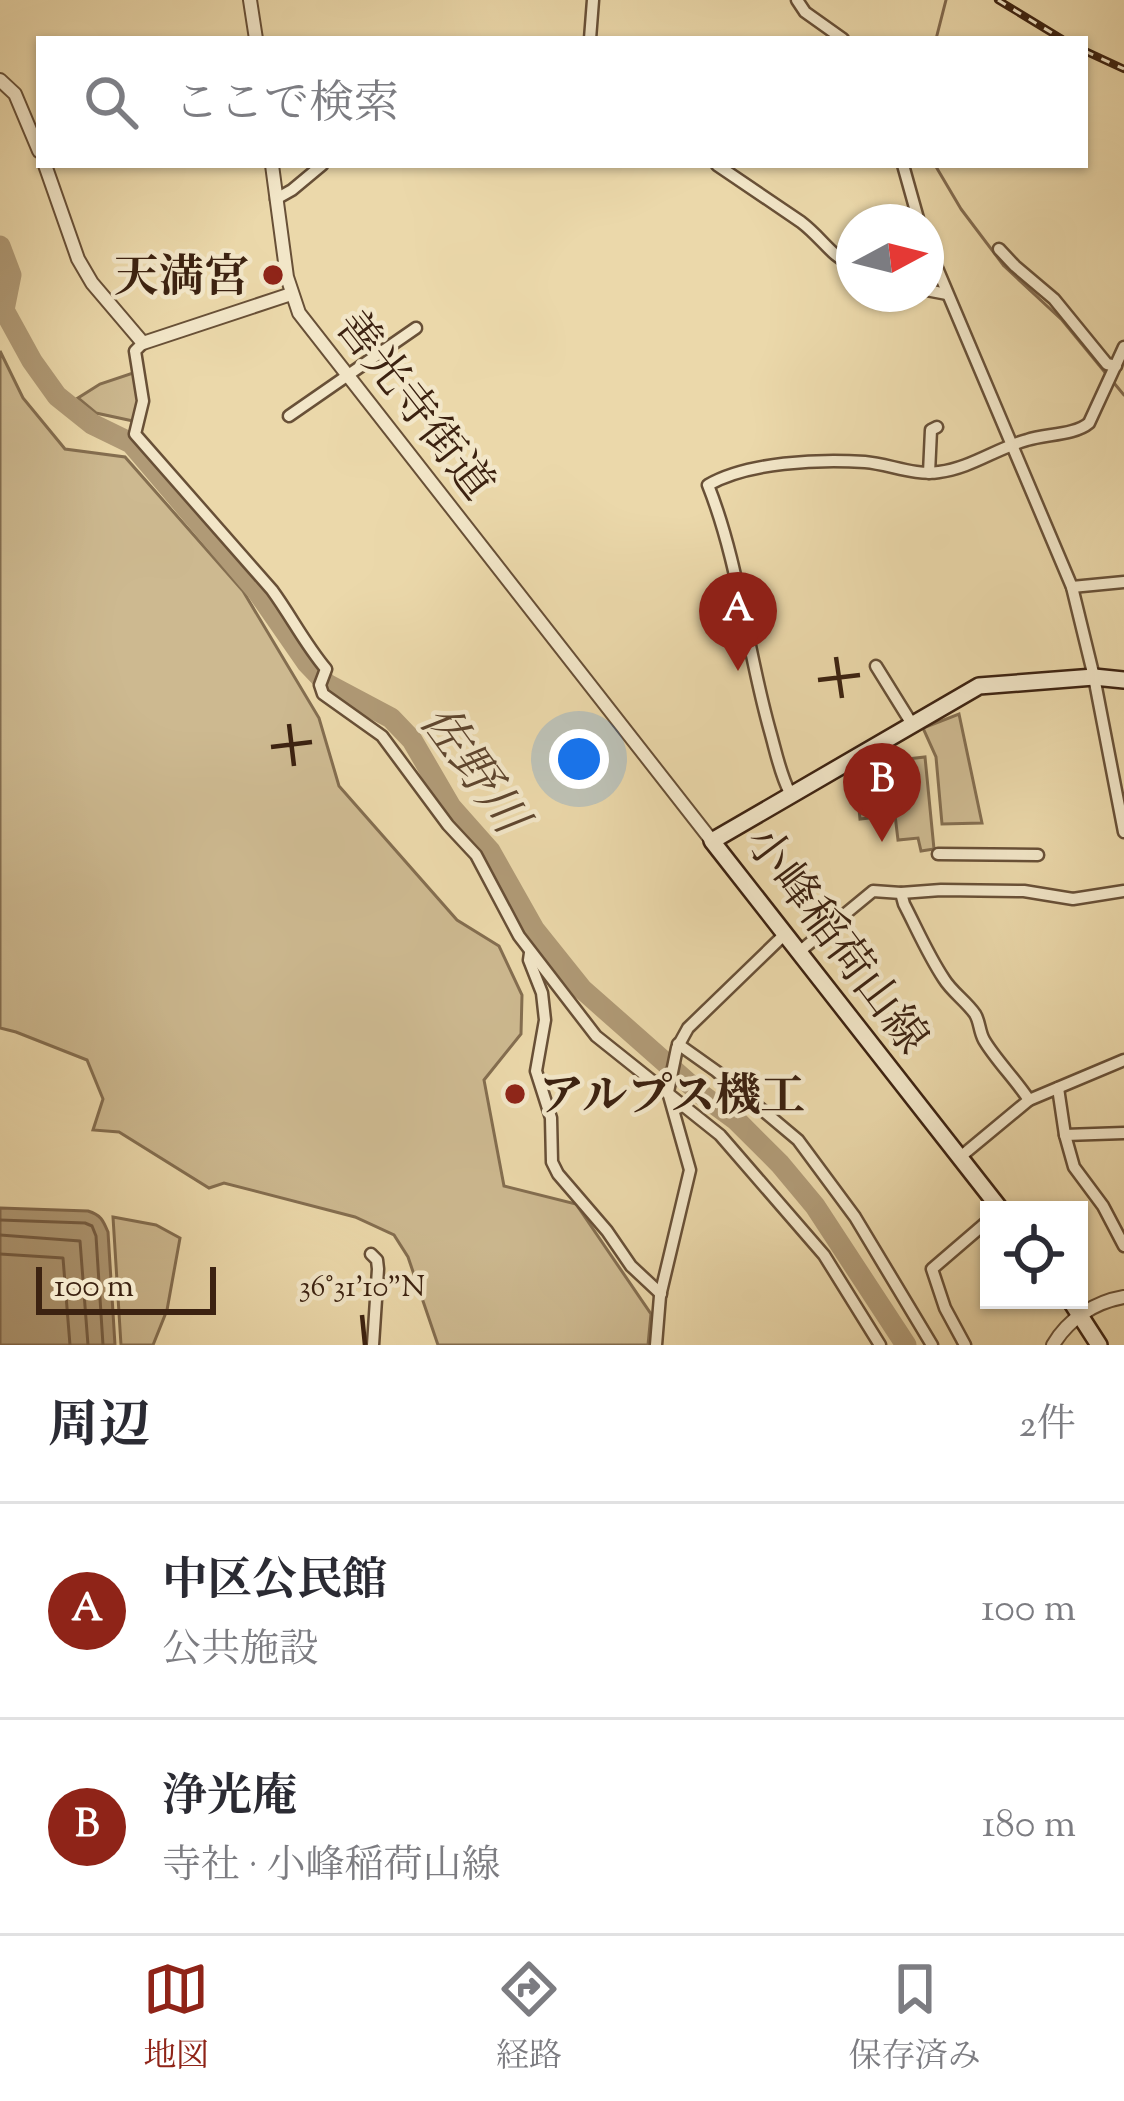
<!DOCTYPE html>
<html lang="ja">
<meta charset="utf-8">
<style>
body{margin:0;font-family:"Sorts Mill Goudy","Noto Serif JP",serif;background:#f7f7f7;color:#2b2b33}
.controls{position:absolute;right:36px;bottom:36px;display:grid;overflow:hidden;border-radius:0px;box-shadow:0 3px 9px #0004}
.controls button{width:108px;height:108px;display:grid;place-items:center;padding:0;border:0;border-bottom:3px solid #e1e1e2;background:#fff;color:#2b2b33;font:60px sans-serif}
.compass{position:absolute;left:836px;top:204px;width:108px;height:108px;border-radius:50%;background:#fff;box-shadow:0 3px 9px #0004;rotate:83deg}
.scale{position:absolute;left:36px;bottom:30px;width:180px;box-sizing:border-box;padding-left:12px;border:6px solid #3c2211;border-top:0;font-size:33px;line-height:42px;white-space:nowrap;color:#3c2211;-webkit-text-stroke:9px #f2e6c8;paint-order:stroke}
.you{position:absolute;left:579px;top:759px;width:42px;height:42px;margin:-30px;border:9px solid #fff;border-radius:50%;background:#1a73e8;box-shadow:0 0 0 18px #1a73e833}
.badge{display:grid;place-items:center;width:78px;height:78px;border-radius:50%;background:#8f2418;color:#fff;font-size:39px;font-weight:700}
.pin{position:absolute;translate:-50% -99px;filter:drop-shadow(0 3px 6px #0008)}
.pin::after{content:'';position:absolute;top:63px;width:42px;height:36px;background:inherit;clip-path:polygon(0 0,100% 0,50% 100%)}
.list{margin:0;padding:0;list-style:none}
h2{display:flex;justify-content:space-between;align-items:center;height:156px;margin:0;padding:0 48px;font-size:51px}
h2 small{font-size:39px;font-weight:400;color:#7c7c81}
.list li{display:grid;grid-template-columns:78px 1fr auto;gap:36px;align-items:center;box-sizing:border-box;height:216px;padding:0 48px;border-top:3px solid #e1e1e2}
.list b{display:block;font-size:45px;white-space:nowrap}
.list p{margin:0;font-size:39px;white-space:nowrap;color:#7c7c81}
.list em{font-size:39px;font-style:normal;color:#7c7c81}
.icon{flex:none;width:66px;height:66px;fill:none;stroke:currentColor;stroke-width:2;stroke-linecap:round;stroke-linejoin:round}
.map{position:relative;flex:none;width:1124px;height:1345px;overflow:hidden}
.search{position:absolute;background:#fff;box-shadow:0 3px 9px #0004;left:36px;right:36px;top:36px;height:132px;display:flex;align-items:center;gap:30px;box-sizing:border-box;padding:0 42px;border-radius:0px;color:#7c7c81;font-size:45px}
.sheet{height:588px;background:#fff}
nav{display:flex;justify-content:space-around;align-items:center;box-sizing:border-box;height:168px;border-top:3px solid #e1e1e2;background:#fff;font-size:33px;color:#7c7c81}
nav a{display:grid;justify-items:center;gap:6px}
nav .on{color:#8f2418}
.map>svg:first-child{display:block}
</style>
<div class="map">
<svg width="1124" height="1345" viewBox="0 0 1124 1345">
<rect width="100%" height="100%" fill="#ebd8aa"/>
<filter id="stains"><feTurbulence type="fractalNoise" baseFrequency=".00167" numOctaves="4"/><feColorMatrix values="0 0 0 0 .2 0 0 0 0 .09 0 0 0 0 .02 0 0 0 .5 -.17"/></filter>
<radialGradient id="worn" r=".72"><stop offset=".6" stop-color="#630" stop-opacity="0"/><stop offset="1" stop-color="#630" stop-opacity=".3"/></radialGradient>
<g fill="#cdb990" stroke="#846e50" stroke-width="3">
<polygon points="0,351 23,398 65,449 125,457 243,591 319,718 339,786 457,920 499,946 522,995 521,1034 484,1080 504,1186 576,1204 651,1314 648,1345 438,1345 408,1257 394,1235 355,1217 224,1183 209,1188 119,1132 93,1130 103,1099 87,1060 16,1032 0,1028"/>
<polygon points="136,372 140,401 133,421 96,413 78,398 100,384"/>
<polygon points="959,714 982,823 942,824 936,757 923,728"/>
<polygon points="925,757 934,849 921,851 918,838 898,840 895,815 860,819 859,809 862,808 862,800 867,799 865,784 870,783 869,776 882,770 881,762"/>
<polygon points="113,1217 156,1225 180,1238 167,1310 153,1345 121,1345"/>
</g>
<path fill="#b09a76" stroke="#826a4e" stroke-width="3" d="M0,1208L88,1211C101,1215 103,1220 108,1232L115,1345H0Z"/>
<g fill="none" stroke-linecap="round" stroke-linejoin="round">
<g stroke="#765e44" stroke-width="3">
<polyline points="0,1220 85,1223 92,1226 96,1236 103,1345"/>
<polyline points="0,1235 80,1241 88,1345"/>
<polyline points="0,1254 63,1258 70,1345"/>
</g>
<g stroke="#826a4e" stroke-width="3">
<polyline points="936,39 946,0"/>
<polyline points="935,165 961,209 1004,266 1062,320 1108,376"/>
<polyline points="1114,383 1124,395"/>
</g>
<polyline stroke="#b09a76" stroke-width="21" points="0,246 11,275 4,310 32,361 57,396 92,424 131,443 257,591 307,663 327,684 391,718 412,740 451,807 490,851 534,929 582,989 702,1095 736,1120 780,1164 815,1206 906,1345"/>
<defs>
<g id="minor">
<polyline points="797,0 805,12 843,39"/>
<polyline points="590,39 593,0"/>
<path d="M717,165L801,222C822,238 830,255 854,267"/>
<polyline points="903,165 919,222"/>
<polyline points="276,199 292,190 322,165"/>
<polyline points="926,242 1072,587 1094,677 1124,832"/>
<polyline points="999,249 1015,266 1054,299 1107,364 1116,366"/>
<polyline points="926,290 947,294"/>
<path d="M143,343L135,351L143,401L135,434L272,590C291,616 305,644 326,669L320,685L323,694L382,736L448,825L476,855L519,936L596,1036L720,1135L824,1255L880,1345"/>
<polyline points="289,416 416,328"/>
<polyline points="929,473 931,430 937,427"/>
<polyline points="1072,587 1124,582"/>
<polyline points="876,666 912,724"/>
<path d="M790,793C780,774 776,752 770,731C747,650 739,563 708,485C748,462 818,459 865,462C889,464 915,476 939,472C971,468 997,448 1027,440C1045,434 1075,435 1089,423L1124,347"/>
<polyline points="938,854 1038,855"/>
<polyline points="901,893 941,890 1024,891 1073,899 1124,891"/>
<path d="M799,952L873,891L901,893L904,904C917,929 928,955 944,979C952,992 966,1001 975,1014C980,1022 979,1031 984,1040C995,1059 1016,1080 1029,1100"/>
<polyline points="530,953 529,960 542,993 545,1020 536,1071 551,1118 552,1162 558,1174 607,1231 631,1266 661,1294"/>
<polyline points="678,1044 716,1071 798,1140 855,1217 932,1345"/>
<polyline points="1058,1088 1065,1135 1074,1167 1103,1206 1124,1246"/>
<polyline points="1065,1135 1124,1133"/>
<polyline points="959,1158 1029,1100 1124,1060"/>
<polyline points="371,1254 377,1260 378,1269 373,1345"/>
<polyline points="656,1345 660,1296 690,1170 668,1092 677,1048 688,1028 785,934"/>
<polyline points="965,1345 945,1308 932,1269 989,1220"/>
</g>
<g id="tertiary">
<polyline points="250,0 256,39"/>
<polyline points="0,80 15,94 39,151"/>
<polyline points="45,165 78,259 92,283 143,343 291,294"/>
<polyline points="272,165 287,277 299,313 712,841"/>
<path d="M1053,1345C1068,1319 1095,1302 1124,1297"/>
</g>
<g id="secondary">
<polyline points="1001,1210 712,841 979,686 1094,677 1124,680"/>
<polyline points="1070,1300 1099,1345"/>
</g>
</defs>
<use href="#minor" stroke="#685037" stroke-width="15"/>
<use href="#tertiary" stroke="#685037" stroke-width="16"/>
<use href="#secondary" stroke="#3c2211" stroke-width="20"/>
<use href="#minor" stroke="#f2e6c8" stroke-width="10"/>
<use href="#tertiary" stroke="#f2e6c8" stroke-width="12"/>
<use href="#secondary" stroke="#f2e6c8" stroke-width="15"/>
<defs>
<g id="rail">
<polyline points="998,0 1062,39"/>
<polyline points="1085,51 1124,69"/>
</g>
</defs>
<use href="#rail" stroke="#3c2211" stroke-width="8"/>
<use href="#rail" stroke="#f2e6c8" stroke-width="3" stroke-dasharray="9" stroke-linecap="butt"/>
</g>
<path fill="none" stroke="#3c2211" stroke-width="4.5" d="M836,657L842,698M818,680L860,675M289,724L294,766M271,747L312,742M362,1315L365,1345"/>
<g fill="#8f2418" stroke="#f2e6c8" stroke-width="4.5">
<circle cx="273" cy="275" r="12"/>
<circle cx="515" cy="1094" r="12"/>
</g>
<g text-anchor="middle" stroke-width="9" stroke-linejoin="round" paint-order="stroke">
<g font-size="45" font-weight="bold" fill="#3c2211" stroke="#f2e6c8" text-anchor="end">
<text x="249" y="291">天満宮</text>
<text x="539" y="1110" text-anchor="start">アルプス機工</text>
</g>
<g font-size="45" fill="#3c2211" stroke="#f2e6c8">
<text transform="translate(416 404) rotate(52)" y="16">善光寺街道</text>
<text transform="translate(838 939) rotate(53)" y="16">小峰稲荷山線</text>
</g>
<g font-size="48" font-style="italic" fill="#5f462f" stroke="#f2e6c8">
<text transform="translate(475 768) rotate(54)" y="17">佐野川</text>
</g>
</g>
<g font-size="30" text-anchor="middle" fill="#3c2211" stroke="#f2e6c8" stroke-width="9" stroke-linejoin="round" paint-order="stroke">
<text x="362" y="1296">36°31'10"N</text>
</g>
<rect width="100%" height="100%" filter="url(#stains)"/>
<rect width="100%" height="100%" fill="url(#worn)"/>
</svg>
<div class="controls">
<button><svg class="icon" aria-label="locate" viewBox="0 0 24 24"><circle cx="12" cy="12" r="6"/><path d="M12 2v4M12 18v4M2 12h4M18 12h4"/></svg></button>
</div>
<svg class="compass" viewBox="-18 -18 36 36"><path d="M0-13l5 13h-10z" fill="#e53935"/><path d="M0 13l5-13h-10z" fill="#7c7c81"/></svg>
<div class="scale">100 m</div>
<div class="you"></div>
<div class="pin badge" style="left:738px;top:671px">A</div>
<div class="pin badge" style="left:882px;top:842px">B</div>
<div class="search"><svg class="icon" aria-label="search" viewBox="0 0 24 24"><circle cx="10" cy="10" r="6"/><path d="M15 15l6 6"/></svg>ここで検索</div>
</div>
<section class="sheet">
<h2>周辺<small>2件</small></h2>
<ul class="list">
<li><span class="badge">A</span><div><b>中区公民館</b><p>公共施設</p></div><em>100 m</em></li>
<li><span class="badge">B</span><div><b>浄光庵</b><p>寺社 · 小峰稲荷山線</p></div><em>180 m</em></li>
</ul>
</section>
<nav>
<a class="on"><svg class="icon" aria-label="map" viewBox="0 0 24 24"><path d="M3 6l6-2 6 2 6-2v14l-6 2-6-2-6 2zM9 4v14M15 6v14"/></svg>地図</a>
<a><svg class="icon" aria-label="directions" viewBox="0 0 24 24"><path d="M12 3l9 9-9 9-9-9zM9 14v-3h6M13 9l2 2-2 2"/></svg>経路</a>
<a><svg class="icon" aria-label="saved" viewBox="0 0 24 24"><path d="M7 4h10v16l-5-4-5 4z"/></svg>保存済み</a>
</nav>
